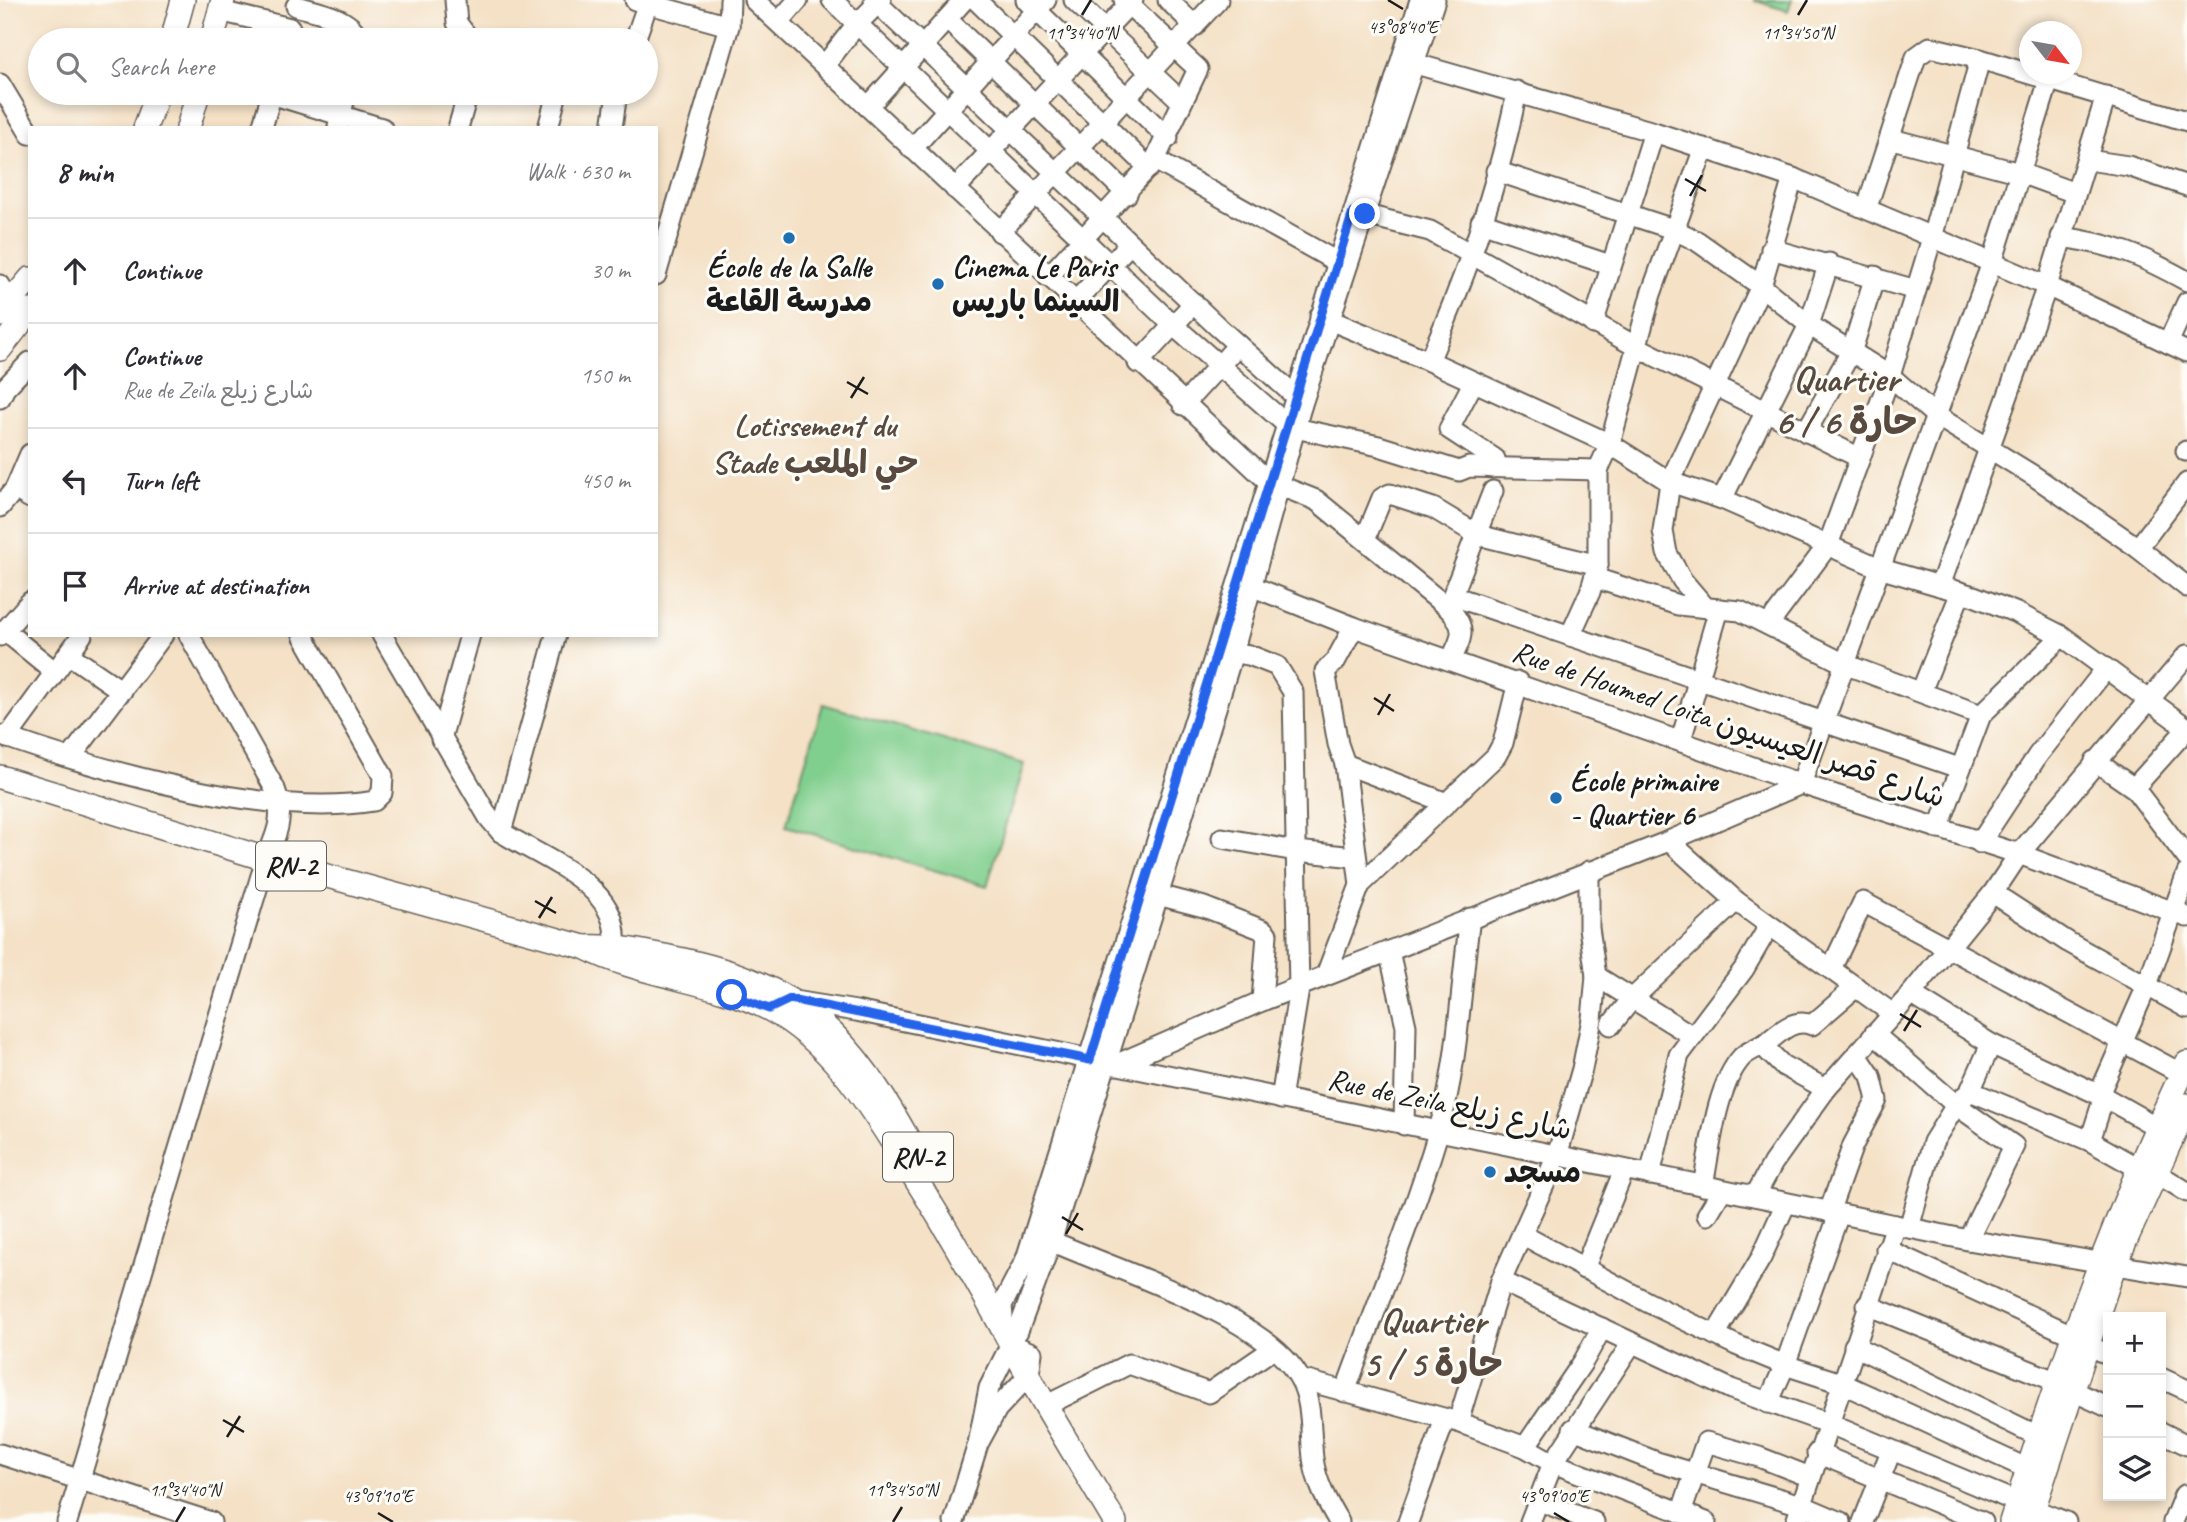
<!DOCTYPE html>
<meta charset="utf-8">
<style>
body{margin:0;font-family:Caveat,"Playpen Sans Arabic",sans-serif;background:#f2f2f3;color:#2b2b33}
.controls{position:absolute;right:21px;bottom:21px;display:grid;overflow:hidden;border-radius:0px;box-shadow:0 4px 10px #0003}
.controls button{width:63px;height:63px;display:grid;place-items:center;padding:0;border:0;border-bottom:2px solid #e1e1e2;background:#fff;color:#2b2b33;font:35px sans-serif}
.compass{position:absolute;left:2019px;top:21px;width:63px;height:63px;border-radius:50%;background:#fff;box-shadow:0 4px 10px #0003;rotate:121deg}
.stop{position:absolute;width:21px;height:21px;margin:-16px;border:5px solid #2563eb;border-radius:50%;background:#fff}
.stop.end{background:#2563eb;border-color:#fff;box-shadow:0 2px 7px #0008}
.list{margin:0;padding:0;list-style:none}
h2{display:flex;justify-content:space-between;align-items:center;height:91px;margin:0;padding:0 28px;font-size:30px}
h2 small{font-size:23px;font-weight:400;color:#7c7c81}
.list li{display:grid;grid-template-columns:46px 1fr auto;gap:21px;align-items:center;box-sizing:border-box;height:105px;padding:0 28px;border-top:2px solid #e1e1e2}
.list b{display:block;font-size:26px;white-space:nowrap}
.list p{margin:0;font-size:23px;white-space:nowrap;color:#7c7c81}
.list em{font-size:23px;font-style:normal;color:#7c7c81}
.icon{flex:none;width:38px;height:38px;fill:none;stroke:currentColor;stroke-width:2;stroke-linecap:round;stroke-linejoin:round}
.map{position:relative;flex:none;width:2187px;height:1522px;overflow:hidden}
.search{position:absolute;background:#fff;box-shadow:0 4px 10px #0003;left:28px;top:28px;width:630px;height:77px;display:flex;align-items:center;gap:18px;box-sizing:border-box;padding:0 24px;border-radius:38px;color:#7c7c81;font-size:26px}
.panel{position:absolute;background:#fff;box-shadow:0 4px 10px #0003;left:28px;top:126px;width:630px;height:511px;border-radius:0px}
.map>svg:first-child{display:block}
</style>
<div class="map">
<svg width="2187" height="1522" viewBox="0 0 2187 1522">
<rect width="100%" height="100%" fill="#fdfcf7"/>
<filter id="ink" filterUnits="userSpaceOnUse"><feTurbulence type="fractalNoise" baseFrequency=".0143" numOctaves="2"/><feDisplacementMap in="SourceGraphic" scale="14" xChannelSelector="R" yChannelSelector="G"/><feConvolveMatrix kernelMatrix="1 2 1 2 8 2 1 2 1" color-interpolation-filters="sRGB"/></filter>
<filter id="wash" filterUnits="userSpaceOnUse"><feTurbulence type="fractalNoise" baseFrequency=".00686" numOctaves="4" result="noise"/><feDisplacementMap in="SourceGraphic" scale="28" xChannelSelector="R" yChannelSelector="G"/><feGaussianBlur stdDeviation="1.57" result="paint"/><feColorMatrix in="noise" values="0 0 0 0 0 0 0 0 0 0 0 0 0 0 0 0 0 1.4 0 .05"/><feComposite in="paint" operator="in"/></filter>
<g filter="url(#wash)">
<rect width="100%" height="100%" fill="#f4e1c6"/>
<g fill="#81cf8e" stroke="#4e7655" stroke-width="2">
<polygon points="1753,0 1792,0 1788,11"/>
<polygon points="823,704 1024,764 987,886 786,826"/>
</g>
</g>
<g filter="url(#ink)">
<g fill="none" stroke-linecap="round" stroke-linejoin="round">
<defs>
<g id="minor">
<polyline points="455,0 457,23 470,40"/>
<polyline points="635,0 729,26"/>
<path d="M754,0L1268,481L1316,500L1448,608C1467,627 1463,637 1451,659"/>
<polyline points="832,0 1173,325 1286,424"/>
<polyline points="874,0 1218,327 1295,396 1301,407"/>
<polyline points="976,0 1149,168"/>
<polyline points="1026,0 1168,138"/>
<polyline points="1074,0 1181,101"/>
<polyline points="1168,0 1195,26"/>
<polyline points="1420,0 1026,1259 1002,1305 1004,1331 1018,1331 1051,1242 1233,653 1301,407 1435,0"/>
<path d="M296,6C317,12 352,17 359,40"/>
<polyline points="220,11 290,28"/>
<polyline points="947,19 1127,194"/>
<polyline points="779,22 798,0"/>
<polyline points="635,40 649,0"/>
<polyline points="1402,60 1654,132 1793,178 2047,286 2187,352"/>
<polyline points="825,65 856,25 881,0"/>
<polyline points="0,84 30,134"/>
<polyline points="271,94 382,128"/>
<polyline points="868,107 964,0"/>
<polyline points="338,126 346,93"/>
<polyline points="262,128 272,93"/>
<polyline points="458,128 468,93"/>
<polyline points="548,128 557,93"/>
<polyline points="612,128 617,93"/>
<polyline points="1892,139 2020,173 2075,193"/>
<polyline points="912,149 1046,0"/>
<polyline points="1155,160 1337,262"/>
<polyline points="2088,160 2128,166 2187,186"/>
<polyline points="1496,171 1673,229 1697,241 1761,286 1809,325 1890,376 1935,415 2034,476 2138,548 2187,587"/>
<polyline points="955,189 1133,0"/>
<polyline points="1867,207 1916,57 1930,47 1980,59 2187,121"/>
<polyline points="1354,212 1430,231 1635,346 1860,458"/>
<polyline points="1481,222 1610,265"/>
<polyline points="1000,232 1218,0"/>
<path d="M2061,237C2113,244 2142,256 2187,281"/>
<polyline points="1771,249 1916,290"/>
<polyline points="656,275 729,26 730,0"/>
<polyline points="1048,277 1155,160 1198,69 1124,0"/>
<polyline points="0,285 11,303 13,317"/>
<polyline points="1075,302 1130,244"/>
<polyline points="1320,316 1429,361 1610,444 1670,482 1722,499 1882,569 1974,596 2017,613 2062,636 2187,728"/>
<polyline points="1593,324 1654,132"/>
<polyline points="2168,343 2187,302"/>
<path d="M1429,361C1466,276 1499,183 1517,91"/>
<polyline points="1138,363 1194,303"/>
<polyline points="1473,383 1449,429 1495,459 1492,468"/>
<polyline points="0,398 5,388 30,362"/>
<polyline points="1183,405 1238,345"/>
<polyline points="1295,428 1379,446 1459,471 1469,467 1598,470"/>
<polyline points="1806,432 1852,350 1875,276"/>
<polyline points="2186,451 2187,451"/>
<polyline points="15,489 30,454"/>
<polyline points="1722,499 1809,325 1829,263"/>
<polyline points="0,507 15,489 30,498"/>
<polyline points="1365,539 1382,498 1390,494 1433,508 1478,535 1598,565"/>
<polyline points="2138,548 2187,483"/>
<polyline points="1595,578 1678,605 1740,611 1847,665 1981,715"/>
<polyline points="1241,582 1354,627 1801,784 2019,854 2187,917"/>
<polyline points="1940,586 2047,286 2106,96"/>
<polyline points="1453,596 1959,768"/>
<polyline points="1448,607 1493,491"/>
<polyline points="1705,607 1682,580 1667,553 1663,531 1670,482 1761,286 1793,178"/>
<polyline points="1769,624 1828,545 1890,376 1932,238 1980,59"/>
<polyline points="1354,627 1335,662 1325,671 1338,744 1345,764 1360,885"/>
<polyline points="5,631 54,671"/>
<path d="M382,635L489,818L501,832C546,861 633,889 612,959"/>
<polyline points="0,636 30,602"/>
<polyline points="1570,636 1590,592 1598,565 1598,470 1610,444 1651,294 1704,148"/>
<polyline points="1221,651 1249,655 1277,666 1293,692 1299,989 1281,1099"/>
<polyline points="68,654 122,691"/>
<polyline points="1921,692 1961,592"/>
<path d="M0,735C101,771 269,819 374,801L382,793L383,776L303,635"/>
<polyline points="7,738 82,635"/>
<polyline points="441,739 470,635"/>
<polyline points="1681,740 1719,609"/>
<polyline points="71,757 163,635"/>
<polyline points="2095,761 2134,788 2187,858"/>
<polyline points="1345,764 1447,803"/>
<polyline points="2134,788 2187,729"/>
<polyline points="1938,829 1981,715 2062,636"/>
<polyline points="501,832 556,635"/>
<polyline points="1222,838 1296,851 1355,857"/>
<polyline points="1669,841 1736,901 1893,1014"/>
<polyline points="1980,843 2038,755 2105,670"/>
<polyline points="1993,893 2068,942 2187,1008"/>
<polyline points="1158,895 1204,907 1263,930 1267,934 1262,1001"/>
<polyline points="1389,951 1406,1026 1404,1125"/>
<polyline points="1831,969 1863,902 2182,1074"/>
<polyline points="1326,975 1360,885 1496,756 1503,743 1518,682"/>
<polyline points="1596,976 1691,1035"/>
<polyline points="1911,994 1991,1044 2104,1097 2157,1127"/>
<polyline points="788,1000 856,1011 1968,1240 2187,1277"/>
<polyline points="1611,1025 1632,999 1736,901"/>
<polyline points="1874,1034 1956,1105 1970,1091 2090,1141 2138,1168"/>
<polyline points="1763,1046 1782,1065 1826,1089"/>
<polyline points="1115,1065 1262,1001 1669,841 1801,784 1992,263 2049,80"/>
<polyline points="1970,1091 1991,1044"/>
<polyline points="2090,1141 2104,1097 2101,1090 2146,988 2187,873"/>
<polyline points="2155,1172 2187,1192"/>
<polyline points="1650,1175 1679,1055 1744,969 1769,926"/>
<path d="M1703,1186C1710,1150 1716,1085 1742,1057C1749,1050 1761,1047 1769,1041C1782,1030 1795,1018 1812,1025L1856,987"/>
<polyline points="1755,1196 1773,1163 1826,1089 1911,994 1993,893 2019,854 2187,655"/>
<polyline points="1829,1212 1853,1145 1877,1100 1871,1076 1857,1055"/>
<polyline points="1707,1215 1722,1190"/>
<polyline points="1909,1228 1933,1142 1956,1105 2014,1146 1968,1240"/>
<polyline points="1523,1235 1647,1302 1736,1345 1785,1365 1841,1383 2028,1469"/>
<path d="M1040,1236C1105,1267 1266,1314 1300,1379C1313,1403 1310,1433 1313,1458C1316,1482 1327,1502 1339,1522"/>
<polyline points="1886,1249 2072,1335"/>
<polyline points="1584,1269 1624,1170"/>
<polyline points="1501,1281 1731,1389 1827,1423 2017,1502"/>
<polyline points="1867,1305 2055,1381"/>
<polyline points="1715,1335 1761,1258 1786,1203"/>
<polyline points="2086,1345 2108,1354"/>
<polyline points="1854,1346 2038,1436"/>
<polyline points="2161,1378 2187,1390"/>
<polyline points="1300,1379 1458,1422 1525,1447 1553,1463 1706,1522"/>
<polyline points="2071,1390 2108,1407"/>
<path d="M1345,1392C1376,1306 1412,1220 1438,1133C1459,1062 1460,990 1470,918"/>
<polyline points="1768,1403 1785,1365 1839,1214"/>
<polyline points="1047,1405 1129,1364 1209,1393 1273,1349"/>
<polyline points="1458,1422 1501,1281 1557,1156 1582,1069 1592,1019 1596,976 1589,928 1589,871"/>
<polyline points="1573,1429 1657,1462 1801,1505 1841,1522"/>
<polyline points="2161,1432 2187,1445"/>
<polyline points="1525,1447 1583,1362 1602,1328"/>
<polyline points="1817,1453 1983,1522"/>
<polyline points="0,1454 211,1522"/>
<polyline points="1537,1500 1594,1522"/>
<polyline points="2033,1509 2066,1522"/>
<polyline points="1681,1513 1706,1442 1759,1457 1810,1477"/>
<path d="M67,1522L266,859C277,834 285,816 275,789L189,635"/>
<polyline points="954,1522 978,1444 989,1388 1011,1344 1032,1353 1029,1375 997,1409 978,1444"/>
<polyline points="1408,1522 1445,1419"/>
<polyline points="1530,1522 1553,1463 1632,1343"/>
<polyline points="1796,1522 1896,1225"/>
<polyline points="1863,1522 1891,1451"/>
<polyline points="2173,1522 2184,1495 2187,1497"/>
</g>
<g id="major">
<polyline points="172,40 183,0"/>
<polyline points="212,40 223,0"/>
<polyline points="145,128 158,93"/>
<polyline points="188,128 198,93"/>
<polyline points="0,315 30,279"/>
<polyline points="0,349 30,311"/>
<path d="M0,777L266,859L584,947C642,977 711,979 769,1009C835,1044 872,1110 910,1170C946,1227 979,1285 1011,1344C1043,1404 1080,1463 1115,1522"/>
<path d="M584,947C616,945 643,952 674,958C804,984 853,1038 914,1150"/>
<path d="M2011,1522C2061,1365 2115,1211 2187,1063"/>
<polyline points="2029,1522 2114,1266 2187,1105"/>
</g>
</defs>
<use href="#minor" stroke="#686158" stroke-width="23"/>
<use href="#major" stroke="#686158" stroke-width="26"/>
<use href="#minor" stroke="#fff" stroke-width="19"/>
<use href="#major" stroke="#fff" stroke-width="23"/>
</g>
</g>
<g fill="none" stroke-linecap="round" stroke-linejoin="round" filter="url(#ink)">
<polyline stroke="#2563eb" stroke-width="9" points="732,995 769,1009 790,999 1090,1060 1353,212 1365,214"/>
</g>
<path fill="none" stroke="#1c1c1c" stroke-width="2.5" d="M1388,0L1403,9M1082,15L1091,0M1798,15L1807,0M1685,179L1706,191M1690,196L1702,175M847,382L868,394M851,398L864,377M1374,698L1394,711M1378,715L1390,694M535,901L556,913M539,918L552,897M1900,1014L1921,1027M1904,1031L1917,1010M1062,1217L1083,1230M1066,1234L1078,1213M223,1420L244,1432M227,1437L240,1416M378,1513L393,1522M1554,1513L1569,1522M176,1522L185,1507M893,1522L902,1507"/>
<g fill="#1f6fb2" stroke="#fdfcf7" stroke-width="2.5">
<circle cx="789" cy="238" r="7"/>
<circle cx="938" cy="284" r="7"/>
<circle cx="1556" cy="798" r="7"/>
<circle cx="1490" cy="1172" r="7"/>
</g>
<g text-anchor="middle" stroke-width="6" stroke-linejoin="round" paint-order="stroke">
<g fill="#fdfcf7" stroke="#605f5e" stroke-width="2">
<rect x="256" y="841.5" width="70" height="49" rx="5"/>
<rect x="883" y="1132.5" width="70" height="49" rx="5"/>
</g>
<g font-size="28" font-weight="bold" fill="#1c1c1c">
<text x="291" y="876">RN-2</text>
<text x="918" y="1167">RN-2</text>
</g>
<g font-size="30" font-weight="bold" fill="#1c1c1c" stroke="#fdfcf7" text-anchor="start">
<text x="789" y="277" text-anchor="middle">École de la Salle<tspan x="789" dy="34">مدرسة القاعة</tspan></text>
<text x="952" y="277">Cinema Le Paris<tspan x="952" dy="34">السينما باريس</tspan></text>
<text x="1570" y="791">École primaire<tspan x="1570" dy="34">- Quartier 6</tspan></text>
<text x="1504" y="1182">مسجد</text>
</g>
<g font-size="30" fill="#1c1c1c" stroke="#fdfcf7">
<text transform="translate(1729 724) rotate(19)" y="10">Rue de Houmed Loita شارع قصر العيسيون</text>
<text transform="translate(1450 1104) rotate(12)" y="10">Rue de Zeila شارع زيلع</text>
</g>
<g font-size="32" font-weight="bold" fill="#584a3f" stroke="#fdfcf7">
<text x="815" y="436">Lotissement du<tspan x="815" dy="37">Stade حي الملعب</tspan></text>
</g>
<g font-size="37" font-weight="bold" fill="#584a3f" stroke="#fdfcf7">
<text x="1846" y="391">Quartier<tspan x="1846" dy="43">6 / حارة 6</tspan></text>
<text x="1433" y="1333">Quartier<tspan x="1433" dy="43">5 / حارة 5</tspan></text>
</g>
</g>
<g font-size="18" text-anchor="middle" fill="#1c1c1c" stroke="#fdfcf7" stroke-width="6" stroke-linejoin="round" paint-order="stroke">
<text x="1403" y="33">43°08'40"E</text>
<text x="1082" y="39">11°34'40"N</text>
<text x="1798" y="39">11°34'50"N</text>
<text x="185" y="1496">11°34'40"N</text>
<text x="902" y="1496">11°34'50"N</text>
<text x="378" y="1502">43°09'10"E</text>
<text x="1554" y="1502">43°09'00"E</text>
</g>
</svg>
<div class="controls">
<button>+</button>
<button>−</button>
<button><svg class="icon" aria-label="layers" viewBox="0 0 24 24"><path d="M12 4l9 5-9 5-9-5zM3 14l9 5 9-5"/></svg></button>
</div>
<svg class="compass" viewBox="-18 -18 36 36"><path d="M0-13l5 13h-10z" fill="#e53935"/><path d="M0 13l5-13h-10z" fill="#7c7c81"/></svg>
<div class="stop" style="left:732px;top:995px"></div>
<div class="stop end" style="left:1365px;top:214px"></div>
<div class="search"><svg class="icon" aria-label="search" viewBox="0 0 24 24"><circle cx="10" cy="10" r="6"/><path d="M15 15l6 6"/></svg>Search here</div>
<section class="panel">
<h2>8 min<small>Walk · 630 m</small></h2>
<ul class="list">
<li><svg class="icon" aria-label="ahead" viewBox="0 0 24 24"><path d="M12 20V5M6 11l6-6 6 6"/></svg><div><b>Continue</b></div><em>30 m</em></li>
<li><svg class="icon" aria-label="ahead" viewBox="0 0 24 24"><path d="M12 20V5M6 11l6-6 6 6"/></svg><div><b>Continue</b><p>Rue de Zeila شارع زيلع</p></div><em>150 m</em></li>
<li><svg class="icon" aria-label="left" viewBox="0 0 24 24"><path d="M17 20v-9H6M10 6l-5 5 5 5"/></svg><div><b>Turn left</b></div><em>450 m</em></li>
<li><svg class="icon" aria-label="arrive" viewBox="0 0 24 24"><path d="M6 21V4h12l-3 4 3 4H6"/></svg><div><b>Arrive at destination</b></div></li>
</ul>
</section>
</div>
